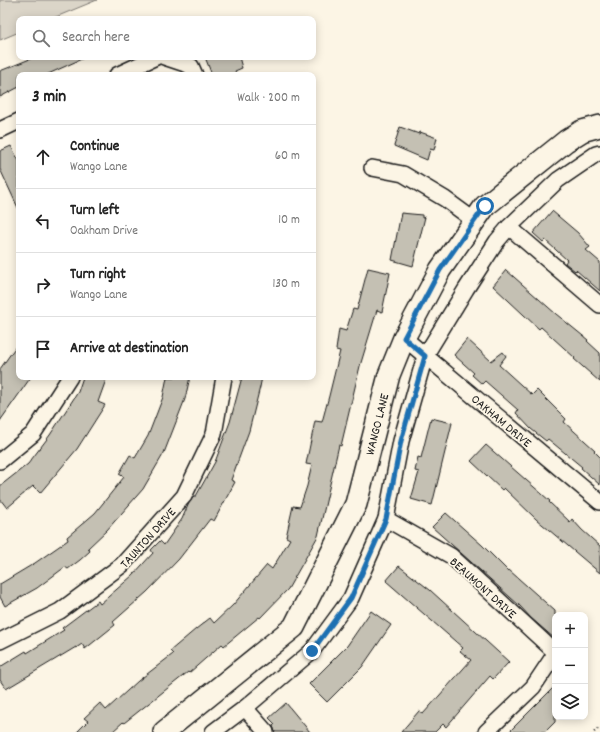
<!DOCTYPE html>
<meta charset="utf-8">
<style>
body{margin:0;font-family:Dekko,sans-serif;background:#f2f2f2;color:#222}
.controls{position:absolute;right:12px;bottom:12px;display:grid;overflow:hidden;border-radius:8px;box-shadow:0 2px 10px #0003}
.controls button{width:36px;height:36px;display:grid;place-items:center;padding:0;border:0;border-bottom:1px solid #e0e0e0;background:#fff;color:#222;font:20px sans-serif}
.stop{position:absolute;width:12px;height:12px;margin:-9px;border:3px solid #1f6fb2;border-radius:50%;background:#fff}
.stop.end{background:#1f6fb2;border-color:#fff;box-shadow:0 1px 4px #0008}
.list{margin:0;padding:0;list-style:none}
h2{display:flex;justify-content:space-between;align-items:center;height:52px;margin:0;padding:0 16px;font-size:17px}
h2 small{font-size:13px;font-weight:400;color:#767676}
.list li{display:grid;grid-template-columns:26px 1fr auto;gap:12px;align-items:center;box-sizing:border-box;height:64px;padding:0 16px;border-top:1px solid #e0e0e0}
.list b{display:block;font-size:15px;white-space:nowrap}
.list p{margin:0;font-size:13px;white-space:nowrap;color:#767676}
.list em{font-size:13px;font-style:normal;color:#767676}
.icon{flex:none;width:22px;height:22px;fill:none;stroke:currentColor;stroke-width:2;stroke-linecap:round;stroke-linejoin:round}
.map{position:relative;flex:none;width:600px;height:732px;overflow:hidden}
.search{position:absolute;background:#fff;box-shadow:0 2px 10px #0003;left:16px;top:16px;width:300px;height:44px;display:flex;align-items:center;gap:10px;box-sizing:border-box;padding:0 14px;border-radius:8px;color:#767676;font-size:15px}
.panel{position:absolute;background:#fff;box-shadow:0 2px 10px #0003;left:16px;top:72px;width:300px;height:308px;border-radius:8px}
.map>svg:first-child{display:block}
</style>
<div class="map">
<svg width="600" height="732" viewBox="0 0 600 732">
<rect width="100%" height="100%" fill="#fcf5e5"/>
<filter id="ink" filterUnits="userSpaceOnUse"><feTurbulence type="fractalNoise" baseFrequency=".025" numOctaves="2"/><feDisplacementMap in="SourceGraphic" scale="8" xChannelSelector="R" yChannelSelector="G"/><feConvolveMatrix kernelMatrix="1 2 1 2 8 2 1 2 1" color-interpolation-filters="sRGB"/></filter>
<g filter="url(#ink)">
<polygon fill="#dbd5c8" stroke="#7c7872" points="0,0 97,0 51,19 19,19 19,32 0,40"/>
<g fill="#c4c0b3" stroke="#1c1c1c">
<polygon points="35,57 86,57 46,75 19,75 19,87 0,97 0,71"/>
<polygon points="205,57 239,57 242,68 235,71 237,75 212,75"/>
<polygon points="400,127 419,134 420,132 437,138 434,150 430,149 427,160 394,146"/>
<polygon points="11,146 19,161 19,210 0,169 0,151"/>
<polygon points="552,211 578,233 590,247 586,250 600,262 600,291 576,270 575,271 565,263 567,260 545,240 543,242 533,233"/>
<polygon points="401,213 422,215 422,218 425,217 413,266 392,260"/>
<polygon points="368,268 390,273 382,312 377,310 360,366 341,446 339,445 318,536 288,589 260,618 259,617 224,646 222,644 189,673 188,672 124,723 123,722 112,732 77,732 88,721 84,718 100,703 106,710 138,681 173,654 170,651 196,629 210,618 214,623 233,605 267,565 272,569 290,539 286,537 293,506 300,507 307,486 312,465 306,464 315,421 322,422 329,396 340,351 336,350 339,329 346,331 353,309 357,310"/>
<polygon points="506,270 556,314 588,340 587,341 600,353 600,382 574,359 575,358 541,327 539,329 493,286"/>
<polygon points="467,339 491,361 503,352 506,356 499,365 532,395 537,390 566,419 564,422 595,450 594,451 600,457 600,485 581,468 582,467 548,439 546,441 531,429 516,413 518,410 485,381 482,384 472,375 474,373 454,355"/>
<polygon points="19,342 19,377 31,377 0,421 0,369"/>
<polygon points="83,377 107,377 98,402 105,405 77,449 40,493 33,486 7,508 0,499 0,486 28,464 50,435 78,392"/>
<polygon points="167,377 190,377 185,399 164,453 143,489 107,530 88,548 90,551 80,560 68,569 65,567 37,588 5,606 0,597 0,584 35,563 68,540 67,537 95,513 124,477 119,474 130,455 135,458 148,436 163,397"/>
<polygon points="242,377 262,377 260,387 249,431 231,480 235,482 214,521 210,519 179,559 147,592 113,622 115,625 85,649 82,644 76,648 76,647 6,689 0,680 0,667 26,651 27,653 64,630 62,628 98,601 100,604 133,575 153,553 151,550 160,541 164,545 182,519 189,503 194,496 196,496 215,462 230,422"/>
<polygon points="431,418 452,423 432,505 411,499 419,472 415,471 418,457 421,458"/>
<polygon points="486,445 550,501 549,502 570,522 572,519 582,530 600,546 600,573 536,519 504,488 502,490 471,461"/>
<polygon points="446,513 482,545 508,571 509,570 555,611 555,639 531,618 520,606 432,527"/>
<polygon points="399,566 430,590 509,662 493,679 490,676 446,727 443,724 435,732 401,732 419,711 423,714 471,660 460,651 463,648 386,581"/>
<polygon points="371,611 391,625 362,667 327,702 309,684 347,646"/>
<polygon points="555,686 555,722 545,732 509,732"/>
<polygon points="286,703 310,732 275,732 273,726 275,724 269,718"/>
</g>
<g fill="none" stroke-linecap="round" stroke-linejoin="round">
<defs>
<g id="street">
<polyline points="164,57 191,66 195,75"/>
<polyline points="117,75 156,57"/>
<polyline points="0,130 19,121"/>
<polyline points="372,168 403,174 445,199 475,221"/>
<polyline points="509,227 600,305"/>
<polyline points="404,338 600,502"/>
<polyline points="0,461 33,434 70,377"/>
<polyline points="386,519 451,556 555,652"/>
<polyline points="0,641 60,611 122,565 184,496 214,434 224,377"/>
<polyline points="245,708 266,732"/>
<polyline points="213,732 245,708 312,651 351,598 386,519 401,441 425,356 466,289 497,241 509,227 558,180 596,154 600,153"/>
<polyline points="486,732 533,687 555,654"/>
</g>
<polyline id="secondary" points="164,732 294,627 356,504 389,375 404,338 440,270 485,206 566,141 582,131 600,126"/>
</defs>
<use href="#street" stroke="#1c1c1c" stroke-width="18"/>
<use href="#secondary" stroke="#1c1c1c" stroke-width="24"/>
<polyline stroke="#1c1c1c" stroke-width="2.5" stroke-dasharray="1 3" stroke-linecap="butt" points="594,732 600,727"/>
<use href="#street" stroke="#fcf5e5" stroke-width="15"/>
<use href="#secondary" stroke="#fcf5e5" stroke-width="21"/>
</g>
</g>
<g fill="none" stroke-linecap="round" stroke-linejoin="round" filter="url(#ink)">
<polyline stroke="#1f6fb2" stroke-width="5" points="312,651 351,598 386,519 401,441 425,356 404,338 440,270 485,206"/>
</g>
<g text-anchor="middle" stroke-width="3.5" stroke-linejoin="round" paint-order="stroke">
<g font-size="13" fill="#1c1c1c" stroke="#fcf5e5">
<text transform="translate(502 420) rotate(40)" y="5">OAKHAM DRIVE</text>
<text transform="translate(376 424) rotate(-76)" y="5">WANGO LANE</text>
<text transform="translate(147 537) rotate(-48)" y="5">TAUNTON DRIVE</text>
<text transform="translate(484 587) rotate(42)" y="5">BEAUMONT DRIVE</text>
</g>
</g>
</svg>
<div class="controls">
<button>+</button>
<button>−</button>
<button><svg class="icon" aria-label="layers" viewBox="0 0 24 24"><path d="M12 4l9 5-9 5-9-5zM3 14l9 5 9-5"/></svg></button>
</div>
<div class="stop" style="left:485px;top:206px"></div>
<div class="stop end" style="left:312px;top:651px"></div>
<div class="search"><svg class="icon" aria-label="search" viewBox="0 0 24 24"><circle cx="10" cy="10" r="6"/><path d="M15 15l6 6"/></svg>Search here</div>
<section class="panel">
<h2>3 min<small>Walk · 200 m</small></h2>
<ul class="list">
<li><svg class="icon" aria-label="ahead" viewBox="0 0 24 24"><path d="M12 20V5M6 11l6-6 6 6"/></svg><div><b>Continue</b><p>Wango Lane</p></div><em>60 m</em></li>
<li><svg class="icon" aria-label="left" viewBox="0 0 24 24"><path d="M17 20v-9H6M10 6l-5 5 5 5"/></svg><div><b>Turn left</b><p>Oakham Drive</p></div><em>10 m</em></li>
<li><svg class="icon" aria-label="right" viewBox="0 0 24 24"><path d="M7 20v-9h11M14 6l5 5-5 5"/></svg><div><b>Turn right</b><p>Wango Lane</p></div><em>130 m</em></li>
<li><svg class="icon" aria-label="arrive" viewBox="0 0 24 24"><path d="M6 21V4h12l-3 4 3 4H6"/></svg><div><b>Arrive at destination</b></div></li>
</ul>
</section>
</div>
